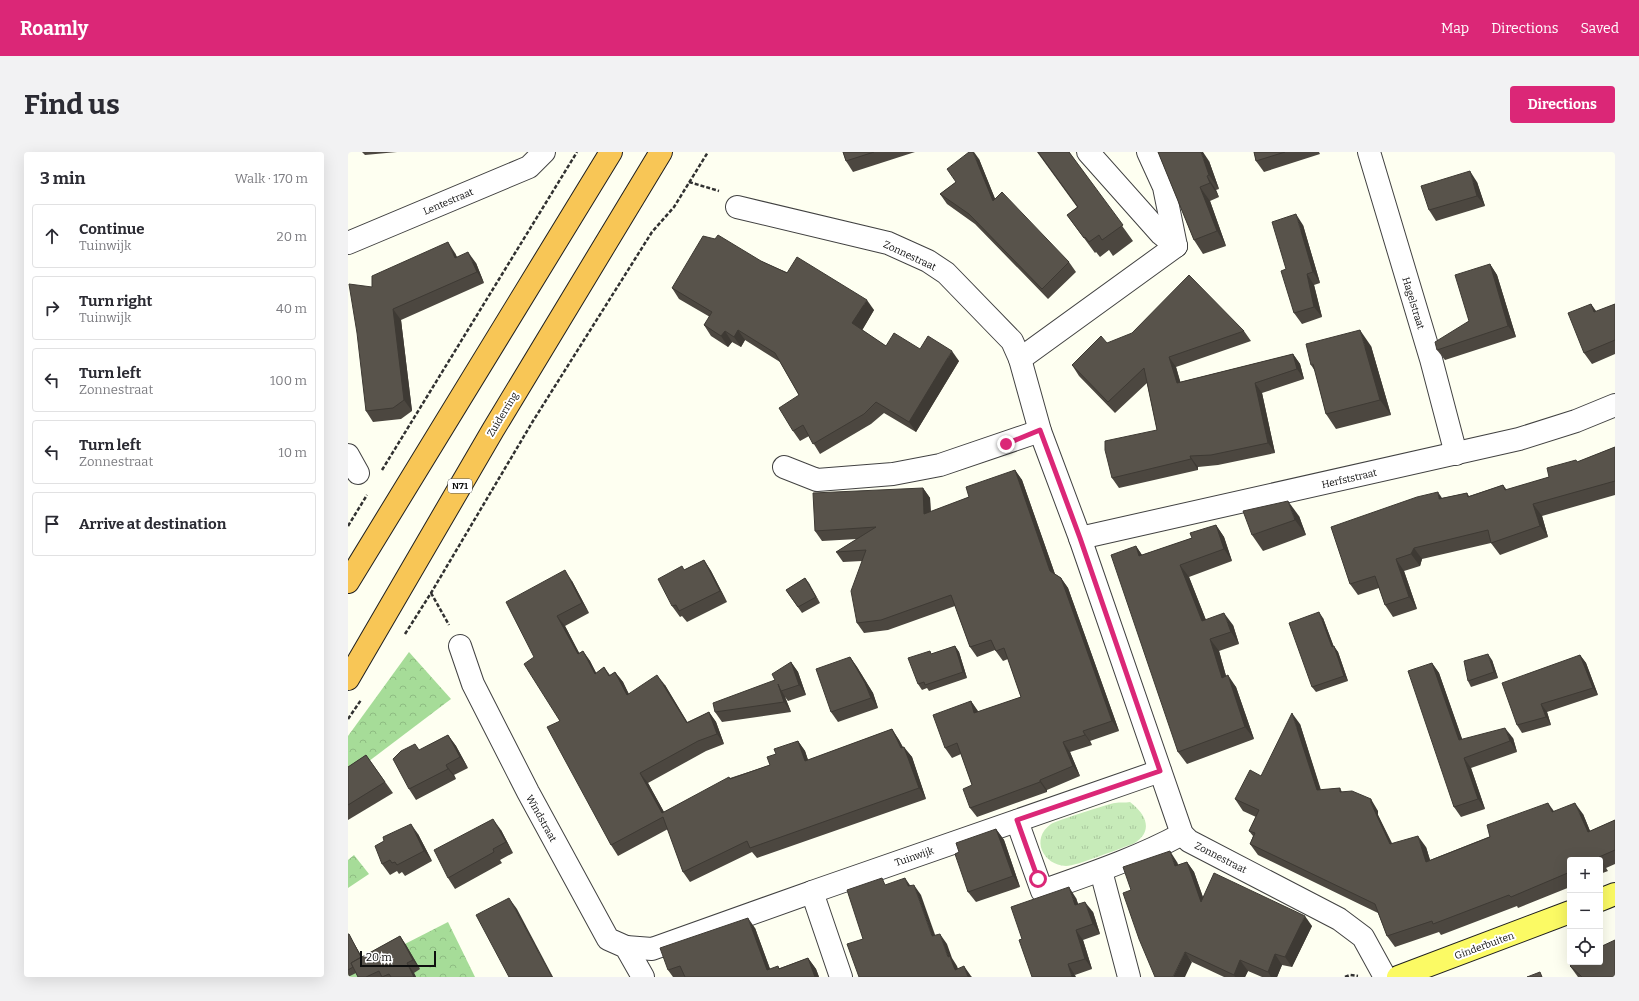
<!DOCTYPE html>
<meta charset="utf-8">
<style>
body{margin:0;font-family:Bitter,serif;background:#f2f2f3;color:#2b2b33}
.controls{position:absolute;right:12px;bottom:12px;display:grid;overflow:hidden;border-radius:4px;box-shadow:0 4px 16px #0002}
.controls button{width:36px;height:36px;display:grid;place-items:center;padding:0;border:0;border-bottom:1px solid #e1e1e2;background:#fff;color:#2b2b33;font:20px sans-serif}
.scale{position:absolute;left:12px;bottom:10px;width:76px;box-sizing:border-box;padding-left:4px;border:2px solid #0f0f0f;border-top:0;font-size:11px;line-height:14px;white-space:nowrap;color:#0f0f0f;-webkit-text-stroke:3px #fff;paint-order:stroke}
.stop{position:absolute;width:12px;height:12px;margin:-9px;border:3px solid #db2777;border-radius:50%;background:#fff}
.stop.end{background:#db2777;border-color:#fff;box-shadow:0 1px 4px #0008}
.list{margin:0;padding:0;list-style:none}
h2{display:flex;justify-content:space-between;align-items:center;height:52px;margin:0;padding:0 16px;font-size:17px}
h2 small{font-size:13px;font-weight:400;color:#7c7c81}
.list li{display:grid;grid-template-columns:26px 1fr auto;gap:12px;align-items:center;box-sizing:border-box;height:64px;margin:0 8px 8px;padding:0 8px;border:1px solid #e1e1e2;border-radius:4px}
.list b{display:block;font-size:15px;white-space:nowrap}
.list p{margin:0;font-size:13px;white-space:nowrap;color:#7c7c81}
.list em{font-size:13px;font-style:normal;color:#7c7c81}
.icon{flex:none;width:22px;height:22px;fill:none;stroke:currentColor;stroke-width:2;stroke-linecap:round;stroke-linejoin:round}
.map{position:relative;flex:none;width:1267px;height:825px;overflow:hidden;border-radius:4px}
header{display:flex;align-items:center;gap:24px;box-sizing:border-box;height:56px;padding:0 20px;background:#db2777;color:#fff}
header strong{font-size:19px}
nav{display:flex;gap:22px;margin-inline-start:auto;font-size:14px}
.intro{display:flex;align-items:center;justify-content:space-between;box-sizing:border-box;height:96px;padding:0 24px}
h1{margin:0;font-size:28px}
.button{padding:10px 18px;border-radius:4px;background:#db2777;color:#fff;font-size:14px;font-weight:700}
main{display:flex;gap:24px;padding:0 24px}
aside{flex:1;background:#fff;border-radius:4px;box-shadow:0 4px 16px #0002}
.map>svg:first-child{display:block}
</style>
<header>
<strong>Roamly</strong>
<nav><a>Map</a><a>Directions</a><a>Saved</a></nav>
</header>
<div class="intro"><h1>Find us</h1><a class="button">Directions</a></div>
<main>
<aside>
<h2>3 min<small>Walk · 170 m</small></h2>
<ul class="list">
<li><svg class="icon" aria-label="ahead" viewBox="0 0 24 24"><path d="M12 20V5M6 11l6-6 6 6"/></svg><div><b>Continue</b><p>Tuinwijk</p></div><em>20 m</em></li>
<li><svg class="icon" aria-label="right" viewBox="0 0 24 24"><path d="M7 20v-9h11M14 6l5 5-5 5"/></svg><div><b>Turn right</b><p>Tuinwijk</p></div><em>40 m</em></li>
<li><svg class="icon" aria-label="left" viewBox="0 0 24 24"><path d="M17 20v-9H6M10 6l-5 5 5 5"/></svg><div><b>Turn left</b><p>Zonnestraat</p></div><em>100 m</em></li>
<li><svg class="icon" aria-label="left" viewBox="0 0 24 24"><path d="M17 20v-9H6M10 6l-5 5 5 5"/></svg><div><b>Turn left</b><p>Zonnestraat</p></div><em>10 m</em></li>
<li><svg class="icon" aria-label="arrive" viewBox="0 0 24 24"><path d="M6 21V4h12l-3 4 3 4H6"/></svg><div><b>Arrive at destination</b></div></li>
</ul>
</aside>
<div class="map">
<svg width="1267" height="825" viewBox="0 0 1267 825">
<defs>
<pattern id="grass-tufts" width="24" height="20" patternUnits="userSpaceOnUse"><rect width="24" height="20" fill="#c7ebb9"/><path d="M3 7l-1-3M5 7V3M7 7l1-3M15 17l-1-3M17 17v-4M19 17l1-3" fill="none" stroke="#aac89e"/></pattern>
<pattern id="forest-crowns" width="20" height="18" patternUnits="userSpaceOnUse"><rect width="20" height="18" fill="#a6dc98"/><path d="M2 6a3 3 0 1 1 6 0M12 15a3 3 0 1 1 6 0" fill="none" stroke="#8ebc82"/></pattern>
</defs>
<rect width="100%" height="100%" fill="#fefff1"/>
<path fill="url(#grass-tufts)" d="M782,650C799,663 806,680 785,692C772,696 729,714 718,714C695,713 682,687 703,672C708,669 760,652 767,651C772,650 777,651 782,650Z"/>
<g fill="url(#forest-crowns)">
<polygon points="61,500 103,547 0,625 0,584"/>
<polygon points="6,703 21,722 0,736 0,708"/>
<polygon points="100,770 127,825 0,825 0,821"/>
</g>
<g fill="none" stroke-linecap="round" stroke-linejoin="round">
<defs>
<g id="minor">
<polyline points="740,0 813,82 828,94"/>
<polyline points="800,0 816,35 828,94"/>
<polyline points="1021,0 1083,207 1108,302"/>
<polyline points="389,55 540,91 580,109 598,121 664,189 672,207 692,279 732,386 834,682 841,689 991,767 1015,785 1037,825"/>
<polyline points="0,91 181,15 196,0"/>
<polyline points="672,207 828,94"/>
<polyline points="0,303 10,321"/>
<polyline points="436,315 469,328 545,322 592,313 692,279"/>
<polyline points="732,386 1171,287 1228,269 1267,253"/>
<polyline points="112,494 125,532 180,640 260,787 278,795 295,825"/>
<path d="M669,669L694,739C742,722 790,706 834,682"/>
<polyline points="753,719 781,825"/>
<polyline points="278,795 304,797 464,740"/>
<polyline points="493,825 464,740 812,619"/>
</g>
<g id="major">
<polyline points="1252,748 1267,742"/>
<polyline points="1050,825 1222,760"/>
</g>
<g id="highway">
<polyline points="0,430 263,0"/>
<polyline points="0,527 145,278 313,0"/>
</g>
</defs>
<use href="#minor" stroke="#424242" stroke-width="24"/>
<use href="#major" stroke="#202020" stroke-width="24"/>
<use href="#highway" stroke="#202020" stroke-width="24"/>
<g stroke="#313131" stroke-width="2.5" stroke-dasharray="4 2" stroke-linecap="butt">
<polyline points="341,30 371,39"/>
<polyline points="34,318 229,0"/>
<polyline points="0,374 19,343"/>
<polyline points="83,441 101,473"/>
<polyline points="57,482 83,441 185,269 304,80 326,55 360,0"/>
<polyline points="0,567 13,548"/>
<polyline points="997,825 1002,823 1010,824"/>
</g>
<use href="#minor" stroke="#fff" stroke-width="22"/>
<use href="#major" stroke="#fbfa64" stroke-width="22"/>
<use href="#highway" stroke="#f8c656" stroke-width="22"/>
</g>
<g fill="#4c4740">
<polygon points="14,0 49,0 17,3"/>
<polygon points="495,0 567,0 505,20 498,9"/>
<polygon points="689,0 721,0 785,89 765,104 761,98 752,105 748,100 747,101 719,63 729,55"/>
<polygon points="810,0 861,9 871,37 868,38 871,45 862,49 878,94 855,102 846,88"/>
<polygon points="906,0 971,0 972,2 916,20 908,9"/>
<polygon points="631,7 647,47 721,110 728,120 700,147 627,72 599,52 592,42 608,30"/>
<polygon points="1129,30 1137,54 1088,69 1081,58"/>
<polygon points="955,73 972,131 966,133 974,165 954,172 946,161 938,117"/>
<polygon points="107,101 109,105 128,111 136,131 53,168 64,259 53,267 25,270 18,259 24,135"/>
<polygon points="413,109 526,158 514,178 538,194 572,197 611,209 568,280 536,261 523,272 472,302 461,284 452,289 445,279 451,243 432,210 397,188 393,195 384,190 380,195 363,184 356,173 362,165 331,147 324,136"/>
<polygon points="1142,112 1149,123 1168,185 1097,208 1089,198 1121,169"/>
<polygon points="1243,152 1248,160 1267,152 1267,202 1244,212 1236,201"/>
<polygon points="896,179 903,189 828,215 832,230 945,202 952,212 956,227 914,241 927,301 870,313 850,315 850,318 771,336 764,326 809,278 799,231 767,261 731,224 724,213 759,191"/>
<polygon points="1023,194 1043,263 988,277 978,262 967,219 963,213"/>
<polygon points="1267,295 1267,343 1194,364 1200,385 1152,403 1143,391 1074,407 1072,414 1056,419 1069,457 1045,465 1037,453 1031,436 1010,443 1002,432 1094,346 1119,341 1121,344 1155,333 1159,338 1201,325 1229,310"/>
<polygon points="667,318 674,328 707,422 713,426 720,436 771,579 742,589 744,593 722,600 732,624 699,638 699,640 629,665 622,656 624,633 613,602 604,606 597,596 623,549 630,560 673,545 660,507 655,509 647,498 629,505 622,495 607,454 540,478 516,481 509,471 514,409 495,410 488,400 509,387 474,389 467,379 575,336 582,346 583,360 621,345"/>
<polygon points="951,364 958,383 915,399 904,383"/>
<polygon points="868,373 876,385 884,409 841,425 858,468 885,473 891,492 871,499 878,524 888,535 906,587 839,612 830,600 788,394 794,403 844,386"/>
<polygon points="356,408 363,419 379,450 339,470 334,464 332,465 324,454 336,418"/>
<polygon points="457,426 472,451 454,461 438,438"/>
<polygon points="224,429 241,461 217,474 231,501 235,499 242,509 248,521 256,515 262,523 267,520 275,530 281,542 317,533 339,570 361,560 368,570 376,592 358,599 300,631 316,660 382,626 422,613 428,602 450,589 457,599 460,608 544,577 551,588 555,595 564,605 578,647 409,706 404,700 342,730 335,720 320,677 270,704 263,693 212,569 186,505"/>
<polygon points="975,466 986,495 990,500 1000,529 968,540 964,535"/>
<polygon points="607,494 611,500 619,526 581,539 579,536 574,538 570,532 584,502"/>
<polygon points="1232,503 1238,511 1250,543 1199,560 1203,573 1174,581 1169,573"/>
<polygon points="502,505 509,515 525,541 530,556 490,570 483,560"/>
<polygon points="1144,508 1150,526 1123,535 1120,529"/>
<polygon points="443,510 450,520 458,543 440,549 437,545 443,560 374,570 367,560 427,528"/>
<polygon points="1084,511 1091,521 1114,587 1165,586 1169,600 1123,616 1137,657 1113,665 1106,655"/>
<polygon points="952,572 973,638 992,636 994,640 1030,659 1030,663 1044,691 1078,695 1082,708 1206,659 1235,662 1242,679 1267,668 1267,712 1258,716 1260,719 1252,722 1252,708 1222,708 1222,735 1170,756 1169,754 1093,783 1091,780 1047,795 1039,784 1030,761 910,703 902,692 905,684 901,679 908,665 895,659 887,647 913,624"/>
<polygon points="100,583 108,594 120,616 106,623 108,627 68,648 61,637 72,598"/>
<polygon points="18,603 45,641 0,668 0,615"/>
<polygon points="648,677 656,688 672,735 628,750 620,740 611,700"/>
<polygon points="153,678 165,701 152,708 154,711 107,737 100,726"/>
<polygon points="70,682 84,709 57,724 54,720 51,722 49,719 42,723 34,712"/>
<polygon points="829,710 830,713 839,710 846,720 855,745 964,774 944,815 934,813 929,825 914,825 900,819 897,825 876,825 844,810 783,738"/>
<polygon points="728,746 730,752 745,760 752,782 735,788 744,817 727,823 674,787"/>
<polygon points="407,776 422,817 432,816 460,806 468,817 471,825 325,825 320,818"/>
<polygon points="0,782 1,782 4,788 14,805 52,784 58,793 72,817 66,821 68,825 10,825 8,821 0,825"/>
<polygon points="1222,814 1267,825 1230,825"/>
</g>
<g fill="#3e3a34">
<polygon points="625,0 626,0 631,7 652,59 645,49"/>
<polygon points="853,0 855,0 861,9 871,37 861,23"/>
<polygon points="1122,19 1129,30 1137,54 1129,44"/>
<polygon points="859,24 868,38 871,45 862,31"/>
<polygon points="852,35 862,49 878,94 869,79"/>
<polygon points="948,62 955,73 972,131 965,120"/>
<polygon points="100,90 107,101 114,117 107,106"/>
<polygon points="120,100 128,111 136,131 129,120"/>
<polygon points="1142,112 1149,123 1168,185 1160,174"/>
<polygon points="959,122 966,133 974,165 966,155"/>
<polygon points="519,148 526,158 512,182 504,171"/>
<polygon points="1243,152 1251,163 1246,160"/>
<polygon points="45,157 53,168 64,259 56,248"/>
<polygon points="390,178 397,188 393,195 386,185"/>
<polygon points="1012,178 1023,194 1043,263 1032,248"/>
<polygon points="377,179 384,190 380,195 373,184"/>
<polygon points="604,199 611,209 568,280 561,270"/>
<polygon points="945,202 952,212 956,227 949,217"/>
<polygon points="821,205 828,215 836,242 829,231"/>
<polygon points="907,231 914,241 927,301 920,291"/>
<polygon points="842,304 850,315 850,318 843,307"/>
<polygon points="667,318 674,328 709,428 702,419"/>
<polygon points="575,336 582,346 583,372 576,362"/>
<polygon points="1090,340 1098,352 1091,347"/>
<polygon points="940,349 951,364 958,383 947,368"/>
<polygon points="1185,352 1194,364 1200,385 1192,374"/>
<polygon points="868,373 876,385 884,409 876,397"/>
<polygon points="788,394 796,406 791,404"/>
<polygon points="1066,396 1074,407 1072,414 1063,402"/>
<polygon points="1048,407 1056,419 1069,457 1061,445"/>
<polygon points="356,408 363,419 379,450 372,439"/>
<polygon points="832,413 841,425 863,481 854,469"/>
<polygon points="217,418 224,429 241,461 234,451"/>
<polygon points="457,426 461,431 472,451 468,445"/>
<polygon points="713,426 720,436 771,579 764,569"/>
<polygon points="971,460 975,466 988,501 984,495"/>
<polygon points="876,461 885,473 891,492 883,480"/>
<polygon points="209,464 217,474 237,512 230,502"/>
<polygon points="862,487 871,499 882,538 874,526"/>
<polygon points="607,494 611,500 619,526 615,520"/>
<polygon points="986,494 990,500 1000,529 996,524"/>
<polygon points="235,499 242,509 254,532 247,522"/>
<polygon points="1140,502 1144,508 1150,526 1146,520"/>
<polygon points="1232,503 1238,511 1250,543 1245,536"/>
<polygon points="502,505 509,515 525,541 530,556 523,546"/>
<polygon points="443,510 450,520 458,543 451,533"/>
<polygon points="1084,511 1091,521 1118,598 1111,588"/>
<polygon points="267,520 275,530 286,554 279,543"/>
<polygon points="309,523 317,533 346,581 339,571"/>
<polygon points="880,523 888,535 906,587 897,575"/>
<polygon points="430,532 437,545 443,560 436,550"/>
<polygon points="623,549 630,559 633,571 626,561"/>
<polygon points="1193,552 1199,560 1203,573 1198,565"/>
<polygon points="361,560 368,570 376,592 369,582"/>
<polygon points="944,561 952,572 976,649 969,638"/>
<polygon points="1157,576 1165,586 1169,600 1162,589"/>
<polygon points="544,577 551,588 560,606 553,596"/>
<polygon points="735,579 742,589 744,593 737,583"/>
<polygon points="100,583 108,594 120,616 112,605"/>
<polygon points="450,589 457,599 464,620 457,609"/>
<polygon points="715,590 722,600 732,624 725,614"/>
<polygon points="556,595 564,605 578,647 571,636"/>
<polygon points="1116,606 1123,616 1137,657 1130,647"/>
<polygon points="98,613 106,623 108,627 100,617"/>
<polygon points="292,621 300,631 322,671 314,661"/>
<polygon points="692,628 699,638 699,640 692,630"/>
<polygon points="1023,647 1030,659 1030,663 1049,703 1042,692 1023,651"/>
<polygon points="1200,651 1208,662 1204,660"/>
<polygon points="1227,651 1235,662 1247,691 1240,680"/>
<polygon points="145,667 153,678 165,701 158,690"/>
<polygon points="63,672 70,682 84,709 76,699"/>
<polygon points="648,677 656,688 672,735 665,724"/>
<polygon points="1070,684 1078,695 1086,721 1078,710"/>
<polygon points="822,699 829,710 834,724 827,714"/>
<polygon points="1251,705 1258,716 1260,719 1252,708"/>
<polygon points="839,710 846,720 860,760 853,750"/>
<polygon points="557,726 564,736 560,734"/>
<polygon points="566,733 573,743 591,794 584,784"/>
<polygon points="721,735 728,746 734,763 727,753"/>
<polygon points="161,746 169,757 205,825 204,825"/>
<polygon points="737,750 745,760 752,782 745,772"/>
<polygon points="957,764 964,774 944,815 937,805"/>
<polygon points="400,766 407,776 425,825 419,818"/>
<polygon points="728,778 735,788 744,817 737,807"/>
<polygon points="1,782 4,788 19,814 15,809"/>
<polygon points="592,782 599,792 604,806 609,814 613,825 607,818 600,805"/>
<polygon points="52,784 58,793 72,817 65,808"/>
<polygon points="837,800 844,810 837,825 825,825"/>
<polygon points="927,802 934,813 929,825 923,825 920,820"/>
<polygon points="460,806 468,817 471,825 467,825"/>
<polygon points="892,808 900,819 897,825 887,825 886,823"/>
<polygon points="59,811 66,821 68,825 66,825"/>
<polygon points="720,812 727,823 728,825 724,825"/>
<polygon points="616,814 623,824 624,825 620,825"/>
</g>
<g fill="#58534b" stroke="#3e3a34">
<polygon points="495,0 526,0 498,9"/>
<polygon points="621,0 625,0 645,49 654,40 721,110 694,137 621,62 592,42 608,30 599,17"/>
<polygon points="690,0 721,0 775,73 754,88 751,83 741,90 737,85 736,86 719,63 730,55"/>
<polygon points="810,0 853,0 861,23 859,24 862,31 852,35 869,79 846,88"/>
<polygon points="906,0 937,0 908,9"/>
<polygon points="1122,19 1129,44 1081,58 1073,34"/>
<polygon points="948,62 965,120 959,122 966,155 946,161 933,119 938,117 924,70"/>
<polygon points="370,83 413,109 439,121 449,105 519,148 504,171 538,194 546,181 572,197 580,184 604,199 561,270 528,250 516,262 465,292 455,273 445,279 431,256 451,243 427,201 390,178 386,185 377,179 373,184 356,173 364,160 324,136 355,84 367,87"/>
<polygon points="100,90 107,106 120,100 129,120 45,157 56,248 45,256 18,259 9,181 1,132 24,135 24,124"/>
<polygon points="1142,112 1160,174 1089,198 1087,190 1121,169 1107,123"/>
<polygon points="841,123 896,179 821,205 829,231 945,202 949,217 907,231 920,291 863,303 842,304 843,307 764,326 757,298 757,289 809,278 796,216 760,250 724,213 753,184 759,191 784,181"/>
<polygon points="1243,152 1246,160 1267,152 1267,188 1236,201 1220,161"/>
<polygon points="1012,178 1032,248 978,262 965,212 963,213 958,192"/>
<polygon points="1267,295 1267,329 1185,352 1192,374 1143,391 1140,378 1066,396 1063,402 1048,407 1061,445 1037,453 1027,424 1002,432 983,375 1069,345 1090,340 1091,347 1119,341 1120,345 1155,333 1157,338 1201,325 1199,316 1228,308 1229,310"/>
<polygon points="667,318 702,419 713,426 764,569 735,579 737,583 715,590 725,614 692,628 692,630 622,656 615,637 624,633 609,591 597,596 585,563 623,549 626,561 673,545 656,496 648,499 643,488 622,495 603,443 533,468 509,471 503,439 518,398 488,400 528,375 467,379 465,341 575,336 576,362 621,345 618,335"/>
<polygon points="940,349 947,368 904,383 895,359"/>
<polygon points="868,373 876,397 832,413 854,469 876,461 883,480 862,487 874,526 880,523 897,575 830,600 763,403 788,394 791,404 844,386 842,381"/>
<polygon points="356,408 372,439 331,459 328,453 324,454 310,427 334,414 336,418"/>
<polygon points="217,418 234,451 209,464 230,502 235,499 247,522 256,515 261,524 267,520 279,543 309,523 339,571 361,560 369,582 350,589 292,621 314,661 381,625 382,627 422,613 419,605 428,602 426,597 450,589 457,609 544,577 553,596 556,595 571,636 402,696 399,689 335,720 315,665 263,693 199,575 212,569 176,512 186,505 158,450"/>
<polygon points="457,426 468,445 450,455 438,438"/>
<polygon points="971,460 984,495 986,494 996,524 964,535 941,471"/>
<polygon points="607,494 615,520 577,533 576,530 570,532 560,506 582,499 583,502"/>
<polygon points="1140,502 1146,520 1120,529 1116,509"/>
<polygon points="1232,503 1245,536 1193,552 1198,565 1169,573 1154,531"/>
<polygon points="502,505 517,531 523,546 483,560 468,517"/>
<polygon points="443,510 451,533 433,539 430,532 436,550 367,560 365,551 427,528 424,522"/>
<polygon points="1084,511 1111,588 1157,576 1162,589 1116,606 1130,647 1106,655 1060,519"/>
<polygon points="944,561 969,638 992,636 992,640 1004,639 1023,647 1023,651 1042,692 1070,684 1078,710 1142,685 1139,673 1200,651 1204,660 1227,651 1240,680 1267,668 1267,698 1251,705 1252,708 1222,708 1222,720 1163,745 1161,743 1085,772 1084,769 1039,784 1027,752 902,692 907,681 901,679 911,658 887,647 902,618 913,624"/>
<polygon points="100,583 112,605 98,613 100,617 61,637 45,607 53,599 67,592 71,598"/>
<polygon points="18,603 37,630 0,653 0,615"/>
<polygon points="145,667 158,690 145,697 146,700 100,726 86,698"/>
<polygon points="63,672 76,699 49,713 47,710 44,711 42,708 34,712 27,694 36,689 35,685"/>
<polygon points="648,677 665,724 620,740 607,702 611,700 608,691"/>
<polygon points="822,699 827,714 839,710 853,750 866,721 957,764 937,805 927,802 920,820 892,808 886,823 837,800 825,825 807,825 791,787 775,741 783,738 775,715"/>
<polygon points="534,726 537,733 557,726 560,734 566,733 584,784 592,782 600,805 602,804 607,818 616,814 620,825 511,825 499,792 515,787 499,738"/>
<polygon points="721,735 727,753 737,750 745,772 728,778 737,807 720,812 724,825 684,825 671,788 674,787 663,755"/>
<polygon points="161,746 204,825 161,825 128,763"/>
<polygon points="400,766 419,818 430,814 431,817 460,806 467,825 337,825 332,814 320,818 312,796"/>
<polygon points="0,782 1,782 13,805 3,811 5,815 0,818"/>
<polygon points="52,784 65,808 59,811 66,825 43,825 41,822 34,825 31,819 18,825 10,825 3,811"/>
<polygon points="1267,788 1267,825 1234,825 1222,814 1226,810 1252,810 1252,795"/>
<polygon points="1192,820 1194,825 1179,825"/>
</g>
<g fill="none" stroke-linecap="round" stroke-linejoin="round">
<polyline stroke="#db2777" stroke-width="5" points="658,292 692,278 732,386 812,619 669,668 690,727"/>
</g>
<g text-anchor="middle" stroke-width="4" stroke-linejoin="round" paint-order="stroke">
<rect fill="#fff" stroke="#575757" stroke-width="1" x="100" y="327" width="24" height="14" rx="3"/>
<g font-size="9" font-weight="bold" fill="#0f0f0f">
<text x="112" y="337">N71</text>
</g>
<g font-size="10" fill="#0f0f0f" stroke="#fff">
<text transform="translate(100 49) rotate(-23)" y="4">Lentestraat</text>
<text transform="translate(562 103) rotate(25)" y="4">Zonnestraat</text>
<text transform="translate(1066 151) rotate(73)" y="4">Hagelstraat</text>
<text transform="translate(154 262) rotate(-59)" y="4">Zuiderring</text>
<text transform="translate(1001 326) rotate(-13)" y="4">Herfststraat</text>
<text transform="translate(194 666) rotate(61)" y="4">Windstraat</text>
<text transform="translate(566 704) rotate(-19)" y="4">Tuinwijk</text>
<text transform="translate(873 705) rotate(27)" y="4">Zonnestraat</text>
<text transform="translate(1136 793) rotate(-20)" y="4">Ginderbuiten</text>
</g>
</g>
</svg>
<div class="controls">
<button>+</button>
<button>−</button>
<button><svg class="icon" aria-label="locate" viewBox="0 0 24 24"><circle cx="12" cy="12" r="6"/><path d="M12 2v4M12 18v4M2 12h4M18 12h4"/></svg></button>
</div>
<div class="scale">20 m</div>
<div class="stop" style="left:690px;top:727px"></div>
<div class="stop end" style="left:658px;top:292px"></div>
</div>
</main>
